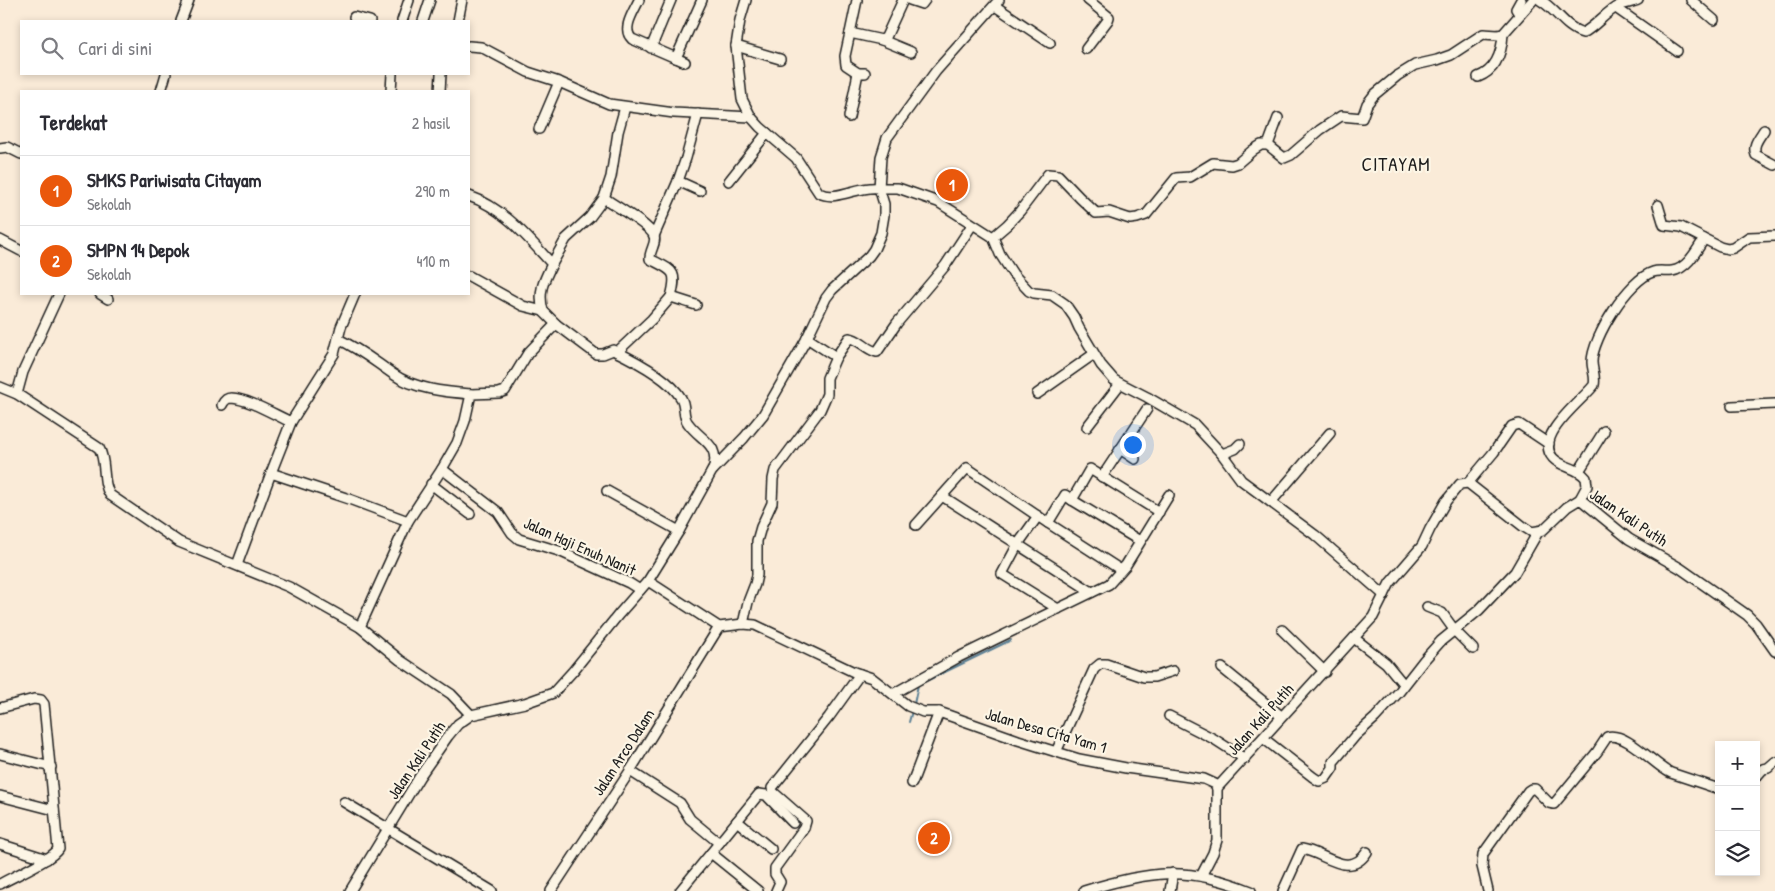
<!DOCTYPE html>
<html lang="id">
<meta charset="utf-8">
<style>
body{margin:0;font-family:"Patrick Hand",sans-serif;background:#f2f2f3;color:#2b2b33}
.controls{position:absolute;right:15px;bottom:15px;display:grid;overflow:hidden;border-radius:0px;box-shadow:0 2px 8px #0003}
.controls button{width:45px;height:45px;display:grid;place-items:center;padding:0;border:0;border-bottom:1px solid #e1e1e2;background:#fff;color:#2b2b33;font:25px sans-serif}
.you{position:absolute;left:1132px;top:444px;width:18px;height:18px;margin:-12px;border:4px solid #fff;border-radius:50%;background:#1a73e8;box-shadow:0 0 0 8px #1a73e833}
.badge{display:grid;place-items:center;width:32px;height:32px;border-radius:50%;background:#ea580c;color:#fff;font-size:16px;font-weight:700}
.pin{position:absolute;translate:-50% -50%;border:2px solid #fff;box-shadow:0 1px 5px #0006}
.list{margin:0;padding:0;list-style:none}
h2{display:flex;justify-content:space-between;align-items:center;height:65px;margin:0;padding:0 20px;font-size:21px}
h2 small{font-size:16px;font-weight:400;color:#7c7c81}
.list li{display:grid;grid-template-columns:32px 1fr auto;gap:15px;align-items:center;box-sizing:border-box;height:70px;padding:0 20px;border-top:1px solid #e1e1e2}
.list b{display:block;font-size:19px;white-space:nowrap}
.list p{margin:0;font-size:16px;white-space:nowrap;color:#7c7c81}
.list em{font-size:16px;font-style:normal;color:#7c7c81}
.icon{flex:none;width:28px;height:28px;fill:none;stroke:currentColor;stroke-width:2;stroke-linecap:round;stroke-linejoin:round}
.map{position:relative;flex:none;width:1775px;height:891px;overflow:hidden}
.search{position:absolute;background:#fff;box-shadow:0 2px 8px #0003;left:20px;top:20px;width:450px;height:55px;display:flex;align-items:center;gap:12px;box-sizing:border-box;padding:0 18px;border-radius:0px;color:#7c7c81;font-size:19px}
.panel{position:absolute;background:#fff;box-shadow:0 2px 8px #0003;left:20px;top:90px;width:450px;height:205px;border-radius:0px}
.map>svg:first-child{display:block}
</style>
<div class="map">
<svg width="1775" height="891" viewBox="0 0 1775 891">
<rect width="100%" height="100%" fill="#faebd8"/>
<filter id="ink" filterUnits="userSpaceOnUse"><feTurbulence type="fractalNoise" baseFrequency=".02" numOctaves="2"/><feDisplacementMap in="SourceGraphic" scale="10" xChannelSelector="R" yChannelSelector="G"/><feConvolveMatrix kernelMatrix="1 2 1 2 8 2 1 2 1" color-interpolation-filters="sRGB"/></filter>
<g filter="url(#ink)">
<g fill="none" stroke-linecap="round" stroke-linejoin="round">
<g stroke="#5b8095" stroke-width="2">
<polyline points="914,704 918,685 1011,640"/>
<polyline points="909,722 912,711"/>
</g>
<defs>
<g id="minor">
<path d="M639,0C634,11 621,29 632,39L676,58"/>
<polyline points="910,0 922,4 925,0"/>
<polyline points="999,0 936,71 887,138 881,157 879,188 898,188 938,202 993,237 1007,225 1020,211 1048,174 1058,175 1080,198 1096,213 1109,212 1130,219 1137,218 1146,215 1176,178 1190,177 1213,163 1232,165 1238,163 1253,150 1261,145 1268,145 1284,158 1291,155 1320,130 1341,116 1362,118 1367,104 1374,95 1397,76 1415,65 1437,60 1451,55 1483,34 1498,35 1503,34 1533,0"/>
<path d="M1540,0C1556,9 1565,28 1583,33C1596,26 1605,13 1618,6C1625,3 1632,3 1638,0"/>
<polyline points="1691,0 1714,20"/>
<polyline points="995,6 1050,43"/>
<polyline points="1616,8 1677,51"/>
<polyline points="1519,14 1516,9 1521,0"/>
<polyline points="354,17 370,21"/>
<polyline points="181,21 189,0"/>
<polyline points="402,21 409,0"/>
<polyline points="423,21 430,0"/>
<polyline points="458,21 462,0"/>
<polyline points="850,33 857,0"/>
<polyline points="882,40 911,52"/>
<polyline points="469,46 481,47 528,72 559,82 609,104 674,113 751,117"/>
<polyline points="736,46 780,59"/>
<polyline points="651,48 671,0"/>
<polyline points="1086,49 1108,20 1109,17 1088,0"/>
<polyline points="685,62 676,58 702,0"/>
<polyline points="865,73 858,73 846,65 845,56 850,33 882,40 886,37 903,0"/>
<path d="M1478,77C1497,70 1502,52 1503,34"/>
<polyline points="161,91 166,74"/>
<polyline points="391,91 392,74"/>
<polyline points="440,91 441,74"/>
<polyline points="698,114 686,158 678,181 700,191"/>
<polyline points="849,117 858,73"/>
<polyline points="539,129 559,82"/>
<path d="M1764,130C1759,138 1752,145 1756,155L1775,165"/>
<polyline points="1268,145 1278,118"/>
<polyline points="0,148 7,147 21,154"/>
<polyline points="729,181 767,133"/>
<path d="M469,196C504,208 528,238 552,264C543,282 538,292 543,311"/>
<path d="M604,198C614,205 651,226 654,236C657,243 649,251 650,259C673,271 678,270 671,297"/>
<polyline points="1658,205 1664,225 1681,227 1720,247 1728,249 1733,248 1749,237 1775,236"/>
<polyline points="654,236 678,181"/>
<polyline points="993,237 1000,254 1013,274 1029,291 1034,293 1052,295 1065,304 1074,317 1079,328 1101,365 1114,380 1147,397 1195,425 1222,454 1241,480 1315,535 1384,595"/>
<polyline points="0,240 21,251"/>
<polyline points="552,264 566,239 590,217 604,198 611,177 618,132 625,107"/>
<path d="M469,276L523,306L543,311L556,324L596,354H603L613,350C634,360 669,378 681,398C686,406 682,416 688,423C701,441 721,444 713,470"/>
<polyline points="100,294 108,299"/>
<polyline points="807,338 836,357"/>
<path d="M338,339C360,349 374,361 393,374C414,389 445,392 471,394"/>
<polyline points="617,352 652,319 671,297 696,305"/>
<path d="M0,387L17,394L99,448C107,462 101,481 110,495L179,542L289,587L360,627L400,660L451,694L471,715"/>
<polyline points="17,394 23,372 59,294"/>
<polyline points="1037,394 1094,354"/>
<path d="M222,405C224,401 226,398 231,398C249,399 275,415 291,422"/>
<polyline points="1732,406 1775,404"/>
<polyline points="1087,427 1120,384"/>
<polyline points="1120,449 1135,459"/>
<polyline points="1222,454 1235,449 1240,444"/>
<polyline points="442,469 498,512 512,533 519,539 559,551 629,583 640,590"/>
<polyline points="1579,471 1604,431"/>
<polyline points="271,473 349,499 408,521"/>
<polyline points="1102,477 1147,409"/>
<polyline points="1468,483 1494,452 1512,426 1519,424 1549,444"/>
<polyline points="431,484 470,514"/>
<polyline points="607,491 679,531"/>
<polyline points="942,496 1092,592"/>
<path d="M1580,499L1587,486L1586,478C1578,467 1562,468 1553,458C1533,436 1583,400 1594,385C1596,376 1592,370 1592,362C1592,338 1629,279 1653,272C1659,270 1666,272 1672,271C1687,269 1697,250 1704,239"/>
<polyline points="1072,500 1065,495 1048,523 1121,570"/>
<polyline points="1271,502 1330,433"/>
<polyline points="1038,516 1018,544 1002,574 1058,609"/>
<polyline points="916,525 967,468 1048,523"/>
<polyline points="1140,541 1072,500 1090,469 1159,512"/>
<polyline points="237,565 271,473 291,422 334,354 341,327 355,294"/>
<polyline points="648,581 719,627 743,624 755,625 854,672 872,678 908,706 923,712 939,712 1018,740 1079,759 1126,768 1204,779 1215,784 1217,788"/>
<polyline points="1427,607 1442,613 1455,631 1473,649"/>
<path d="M743,624L748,602L755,584L757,575V541L761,527L772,503L773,479L775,470L820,410L827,394V378L836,357L849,338C860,339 866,350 877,352L897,323L945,266L972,225"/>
<polyline points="360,627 408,521 442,469 457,443 465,421 471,394 499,393 505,391 528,353 556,324"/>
<polyline points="1282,630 1325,672"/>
<polyline points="1354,638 1386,663 1404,685"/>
<polyline points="1222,668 1281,716"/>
<polyline points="893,694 959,657 1109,584 1126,565 1169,495"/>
<path d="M0,708L34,699L41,700L44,704L58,849C53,859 12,877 0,884"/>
<polyline points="1169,716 1214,739 1245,759"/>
<polyline points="1263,738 1313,777 1319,781 1326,778 1333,768 1333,762 1355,736 1375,718 1399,692 1424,660 1441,641 1479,610 1515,572 1538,532"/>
<polyline points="1056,752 1094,669 1100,664 1106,664 1144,677 1154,677 1173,671"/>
<polyline points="0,754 51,767"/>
<polyline points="630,771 680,803 690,819 719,843"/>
<polyline points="1756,777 1763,769 1768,768 1775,762"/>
<polyline points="912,783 939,712"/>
<polyline points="1217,788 1373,617 1390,583 1422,546 1430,529 1446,501 1460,484 1468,483 1524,527 1532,532 1543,530 1567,507 1580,499 1629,539 1680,568 1747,615 1756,624 1775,651"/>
<polyline points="0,796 54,810"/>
<polyline points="344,802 492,891"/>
<polyline points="737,821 771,849"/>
<polyline points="0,844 47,859"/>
<polyline points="711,853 758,891"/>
<polyline points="1201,876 1213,853 1217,840 1217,788"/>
<path d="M350,891L420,776L448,736L458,724L471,715L525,703L553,693L573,671L619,614L648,581L679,531L712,471L744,438L763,415L806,340L826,298L832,290L869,256L874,249L881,233L884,215V204L879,188C858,185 837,202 819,193L796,158L760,127L751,117L742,99L736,46L740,20L746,0"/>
<polyline points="551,891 630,771 719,627"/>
<polyline points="680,891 759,794 766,795 793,823"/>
<polyline points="776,891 780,882 775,874 775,868 804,828 806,821 773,792 772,788 829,717 860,674"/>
<path d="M1084,891C1148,871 1187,865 1251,891"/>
<polyline points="1170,891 1173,873"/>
<path d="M1283,891L1302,849C1324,852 1349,880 1367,852"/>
<path d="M1488,891L1482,866L1483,854L1528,791L1531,789H1535L1549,803L1554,804L1597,752L1607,737C1626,731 1655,766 1671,773L1719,789"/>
</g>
</defs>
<use href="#minor" stroke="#1c1c1c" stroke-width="12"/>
<use href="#minor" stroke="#fcf5e5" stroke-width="9"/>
</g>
</g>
<g text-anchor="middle" stroke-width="4.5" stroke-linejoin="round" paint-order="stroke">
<g font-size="16" fill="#1c1c1c" stroke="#fcf5e5">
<text transform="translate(1629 517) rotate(34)" y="6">Jalan Kali Putih</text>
<text transform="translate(580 546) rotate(24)" y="6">Jalan Haji Enuh Nanit</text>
<text transform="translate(1260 719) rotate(-48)" y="6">Jalan Kali Putih</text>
<text transform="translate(1046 730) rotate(16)" y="6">Jalan Desa Cita Yam 1</text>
<text transform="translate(623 752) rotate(-57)" y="6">Jalan Arco Dalam</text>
<text transform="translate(416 760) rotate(-56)" y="6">Jalan Kali Putih</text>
</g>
<g font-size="19" letter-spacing="1" fill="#1c1c1c" stroke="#fcf5e5">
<text x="1396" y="171">CITAYAM</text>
</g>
</g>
</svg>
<div class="controls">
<button>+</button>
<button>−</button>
<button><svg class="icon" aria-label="layers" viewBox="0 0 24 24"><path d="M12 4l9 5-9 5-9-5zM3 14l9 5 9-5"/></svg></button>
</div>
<div class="you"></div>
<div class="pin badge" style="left:952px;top:185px">1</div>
<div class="pin badge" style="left:934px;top:838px">2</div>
<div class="search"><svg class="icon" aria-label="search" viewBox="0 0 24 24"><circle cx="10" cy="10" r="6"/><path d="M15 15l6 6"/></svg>Cari di sini</div>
<section class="panel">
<h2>Terdekat<small>2 hasil</small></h2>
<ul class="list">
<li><span class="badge">1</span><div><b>SMKS Pariwisata Citayam</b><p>Sekolah</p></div><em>290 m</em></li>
<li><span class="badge">2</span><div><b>SMPN 14 Depok</b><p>Sekolah</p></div><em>410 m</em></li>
</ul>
</section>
</div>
